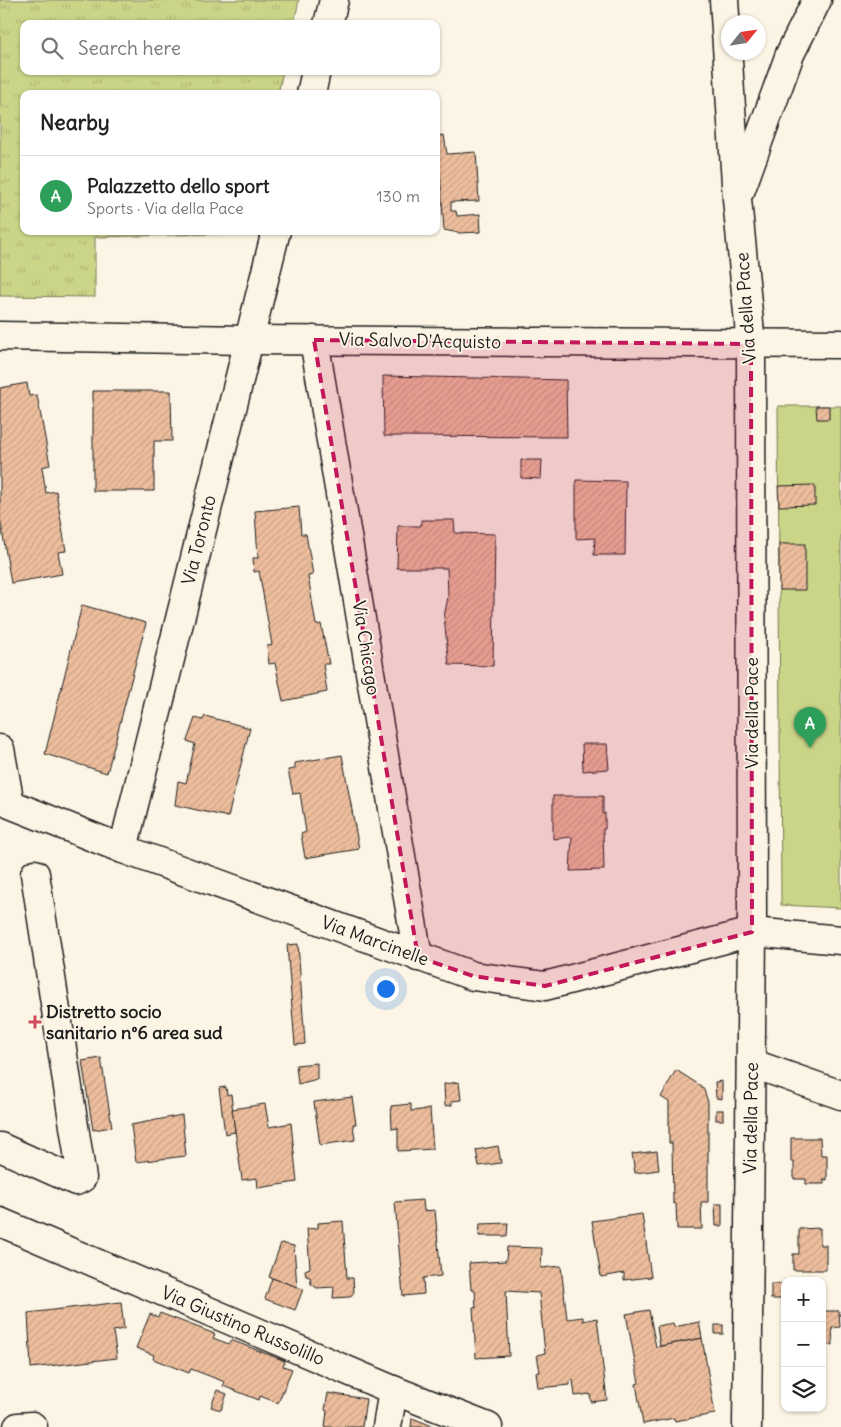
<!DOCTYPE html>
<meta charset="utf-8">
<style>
body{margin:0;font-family:Delius,sans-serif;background:#f2f2f2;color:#222}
.controls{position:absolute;right:15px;bottom:15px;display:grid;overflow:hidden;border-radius:10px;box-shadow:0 1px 4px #0004}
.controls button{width:45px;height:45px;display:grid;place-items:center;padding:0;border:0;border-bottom:1px solid #e0e0e0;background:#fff;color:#222;font:25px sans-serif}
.compass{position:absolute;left:721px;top:15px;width:45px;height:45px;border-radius:50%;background:#fff;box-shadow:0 1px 4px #0004;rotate:60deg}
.you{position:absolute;left:385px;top:988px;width:18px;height:18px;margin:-12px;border:4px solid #fff;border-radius:50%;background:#1a73e8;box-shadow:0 0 0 8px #1a73e833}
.badge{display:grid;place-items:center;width:32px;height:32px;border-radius:50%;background:#d1495b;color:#fff;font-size:16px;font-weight:700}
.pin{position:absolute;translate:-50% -41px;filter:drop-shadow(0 1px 2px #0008)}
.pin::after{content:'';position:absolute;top:26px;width:18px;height:15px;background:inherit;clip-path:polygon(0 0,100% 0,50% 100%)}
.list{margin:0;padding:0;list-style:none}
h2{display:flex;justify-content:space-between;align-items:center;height:65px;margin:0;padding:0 20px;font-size:21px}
h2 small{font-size:16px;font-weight:400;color:#767676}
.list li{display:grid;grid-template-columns:32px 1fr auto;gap:15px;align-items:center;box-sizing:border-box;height:80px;padding:0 20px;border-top:1px solid #e0e0e0}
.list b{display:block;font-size:19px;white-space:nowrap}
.list p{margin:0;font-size:16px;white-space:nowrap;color:#767676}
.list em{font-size:16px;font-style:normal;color:#767676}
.icon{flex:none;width:28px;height:28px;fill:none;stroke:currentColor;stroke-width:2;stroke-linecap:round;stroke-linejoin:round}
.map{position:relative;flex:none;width:841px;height:1427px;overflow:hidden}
.search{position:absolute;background:#fff;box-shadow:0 1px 4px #0004;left:20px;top:20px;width:420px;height:55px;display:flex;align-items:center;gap:12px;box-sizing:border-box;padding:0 18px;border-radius:10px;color:#767676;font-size:19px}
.panel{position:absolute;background:#fff;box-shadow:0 1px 4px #0004;left:20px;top:90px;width:420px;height:145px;border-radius:10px}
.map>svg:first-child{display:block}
</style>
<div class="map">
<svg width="841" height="1427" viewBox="0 0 841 1427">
<defs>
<pattern id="grass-tufts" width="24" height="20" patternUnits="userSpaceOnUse" patternTransform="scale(1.25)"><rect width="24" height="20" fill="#cbd588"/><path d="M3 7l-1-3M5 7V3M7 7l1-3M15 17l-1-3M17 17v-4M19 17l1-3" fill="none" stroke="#aeb675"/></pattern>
<pattern id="building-hatch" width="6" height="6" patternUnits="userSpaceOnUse" patternTransform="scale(1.25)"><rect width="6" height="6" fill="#edbe9d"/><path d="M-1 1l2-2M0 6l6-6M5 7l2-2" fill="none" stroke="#cba387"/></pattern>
</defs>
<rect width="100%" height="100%" fill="#fcf5e5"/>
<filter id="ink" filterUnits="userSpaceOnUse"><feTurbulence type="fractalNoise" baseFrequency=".02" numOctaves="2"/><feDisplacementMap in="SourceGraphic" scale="10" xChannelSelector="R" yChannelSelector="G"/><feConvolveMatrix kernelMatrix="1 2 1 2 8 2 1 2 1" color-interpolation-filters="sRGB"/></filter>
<g filter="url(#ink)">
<polygon fill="url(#grass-tufts)" stroke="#747852" points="0,0 299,0 294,24 24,24 24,71 283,71 278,94 24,94 24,231 248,231 248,233 95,237 95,297 0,296"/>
<polygon fill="#cbd588" stroke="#747852" points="778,406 841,406 841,908 781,905"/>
<g fill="url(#building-hatch)" stroke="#1c1c1c">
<polygon points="444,135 447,154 476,152 479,201 451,202 451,211 456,211 457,216 480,214 481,232 459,233 444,230 440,175 436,175 436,136"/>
<polygon points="383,376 566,380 567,437 384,436"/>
<polygon points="27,383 29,396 37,395 50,465 42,467 46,493 56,491 66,551 58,552 62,574 11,583 0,518 0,388"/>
<polygon points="93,391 171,391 172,441 154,441 154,491 93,491"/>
<polygon points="816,406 829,406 829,419 817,419"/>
<polygon points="521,460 542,460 541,479 521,478"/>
<polygon points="576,480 626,481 625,555 594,555 595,538 576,539"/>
<polygon points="815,485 815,505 779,506 778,486"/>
<polygon points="299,507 301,534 306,534 313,575 308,576 316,625 321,624 329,664 323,664 327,692 283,701 275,663 269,664 267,646 272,645 259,571 254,572 253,558 258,558 255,511"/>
<polygon points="421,520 454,520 455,533 495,534 493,666 449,665 444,617 448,597 447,568 397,568 398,526 421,526"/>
<rect x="779" y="544" width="26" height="46"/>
<polygon points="82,605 146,623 107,773 45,754"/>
<polygon points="205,716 250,728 228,817 175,805 178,781 186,783 195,744 187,741 195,718 203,720"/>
<polygon points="582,744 607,744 609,769 583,771"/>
<polygon points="342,755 359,849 305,858 301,834 306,832 300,793 293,794 288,770 295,769 295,763"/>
<polygon points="553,796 603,796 603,814 605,813 605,829 603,829 604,870 570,871 572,837 553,839"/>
<polygon points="298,944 305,1044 295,1045 287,945"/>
<polygon points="101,1058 112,1127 93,1130 82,1061"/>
<polygon points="317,1063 317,1079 298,1084 296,1065"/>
<polygon points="676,1070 701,1086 704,1090 708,1102 708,1202 701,1202 702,1229 677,1229 676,1204 673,1203 672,1143 669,1143 669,1102 661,1097"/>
<polygon points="722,1081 722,1099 716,1098 715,1082"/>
<polygon points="459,1082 461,1100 452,1101 452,1105 445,1106 444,1084"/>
<polygon points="226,1087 227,1095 231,1094 235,1132 225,1134 219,1088"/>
<polygon points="352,1097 356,1124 353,1124 355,1140 320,1145 314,1102"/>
<polygon points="265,1104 269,1127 291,1123 297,1182 258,1188 257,1178 242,1180 232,1109"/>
<polygon points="411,1104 411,1111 430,1109 433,1149 398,1151 398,1128 392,1129 391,1106"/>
<rect x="716" y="1110" width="7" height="10"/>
<polygon points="182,1115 186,1156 136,1162 131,1125"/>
<polygon points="791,1138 820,1138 821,1155 827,1155 827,1180 824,1179 824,1184 806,1184 806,1179 794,1179 794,1162 791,1162"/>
<polygon points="498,1146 501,1163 479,1166 476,1150"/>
<polygon points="657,1151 659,1170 635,1173 632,1154"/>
<polygon points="423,1200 424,1211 435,1210 441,1276 423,1278 424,1294 403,1296 395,1202"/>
<polygon points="715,1204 722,1204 722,1226 716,1226"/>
<polygon points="642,1214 651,1277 624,1280 624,1273 601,1277 592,1221"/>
<polygon points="343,1221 347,1278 353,1278 354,1292 350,1297 333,1298 334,1287 317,1288 311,1284 310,1277 306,1276 305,1270 310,1268 307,1229 318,1228 318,1223"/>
<polygon points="508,1223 507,1236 479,1236 480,1224"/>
<polygon points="820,1228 820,1245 826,1245 826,1270 793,1270 793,1254 799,1254 799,1229"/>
<polygon points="281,1243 294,1246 297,1287 269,1277"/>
<polygon points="507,1247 542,1248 541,1268 561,1266 567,1319 583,1317 583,1321 597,1318 607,1400 591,1402 590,1394 575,1396 573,1380 570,1381 570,1385 538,1388 536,1372 540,1372 537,1355 545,1353 539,1293 506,1291 509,1356 476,1358 473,1307 476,1308 475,1290 471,1290 469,1263 506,1261"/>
<polygon points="272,1278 303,1289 295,1310 265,1299"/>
<rect x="771" y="1284" width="14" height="15"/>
<polygon points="121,1302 124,1329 113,1331 117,1358 31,1368 28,1313"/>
<polygon points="649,1310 656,1347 702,1338 715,1414 675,1421 674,1418 643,1424 636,1384 639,1383 626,1314"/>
<polygon points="822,1311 839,1311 840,1327 832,1328 833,1345 822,1345"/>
<polygon points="160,1313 215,1334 213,1338 229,1344 231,1340 285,1361 283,1366 292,1369 278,1403 260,1396 259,1400 223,1386 225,1382 191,1369 189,1373 153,1359 154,1355 136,1348 150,1314 158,1317"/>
<polygon points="699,1322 702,1338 660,1346 657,1326 673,1323 674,1327"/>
<rect x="715" y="1325" width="8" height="9"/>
<polygon points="217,1390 227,1394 221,1410 211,1407"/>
<polygon points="328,1393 366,1399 362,1427 325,1427 327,1411 325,1410"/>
<polygon points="412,1418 435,1427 411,1427"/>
</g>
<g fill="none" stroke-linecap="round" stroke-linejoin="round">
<defs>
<g id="minor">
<polyline points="724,0 737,199 751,344 752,932 747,1427"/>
<polyline points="328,24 334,0"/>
<polyline points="311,94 316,71"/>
<polyline points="741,189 790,54 817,0"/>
<polyline points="0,336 248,340 841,344"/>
<polyline points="314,340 418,957"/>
<polyline points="0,749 10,804 123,849 473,976 545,986 752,932 841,940"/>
<polyline points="123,849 276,231"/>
<polyline points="751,1063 841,1095"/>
<polyline points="0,1147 76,1181 82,1178 35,874"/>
<polyline points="0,1222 393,1390 488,1427"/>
<polyline points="18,1427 32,1426 33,1427"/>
<polyline points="387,1427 393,1390"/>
</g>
</defs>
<use href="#minor" stroke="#1c1c1c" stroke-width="31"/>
<use href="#minor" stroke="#fcf5e5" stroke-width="28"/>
</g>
</g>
<path fill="#c2185b" fill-opacity="0.2" stroke="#c2185b" stroke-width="4" stroke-dasharray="10 6" stroke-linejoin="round" d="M314,340L751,344L752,932L545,986L473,976L418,957Z"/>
<path fill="#d1495b" stroke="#fcf5e5" stroke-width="2" d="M32.5 1014.5h5v5h5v5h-5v5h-5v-5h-5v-5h5z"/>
<g text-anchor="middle" stroke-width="4" stroke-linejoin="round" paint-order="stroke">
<g font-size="18" fill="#1c1c1c" stroke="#fcf5e5">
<text transform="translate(746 308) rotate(-94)" y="6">Via della Pace</text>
<text transform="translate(420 341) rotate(1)" y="6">Via Salvo D'Acquisto</text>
<text transform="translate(199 540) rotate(-76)" y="6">Via Toronto</text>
<text transform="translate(366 648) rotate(81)" y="6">Via Chicago</text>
<text transform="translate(752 713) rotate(-90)" y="6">Via della Pace</text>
<text transform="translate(375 941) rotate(20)" y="6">Via Marcinelle</text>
<text transform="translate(751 1118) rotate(-89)" y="6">Via della Pace</text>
<text transform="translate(243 1326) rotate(23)" y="6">Via Giustino Russolillo</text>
</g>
<g font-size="18" font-weight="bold" fill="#1c1c1c" stroke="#fcf5e5" text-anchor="start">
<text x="46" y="1018">Distretto socio<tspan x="46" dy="21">sanitario n°6 area sud</tspan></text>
</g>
</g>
</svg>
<div class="controls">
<button>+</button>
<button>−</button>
<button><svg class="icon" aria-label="layers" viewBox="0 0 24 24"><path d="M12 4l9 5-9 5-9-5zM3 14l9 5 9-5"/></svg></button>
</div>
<svg class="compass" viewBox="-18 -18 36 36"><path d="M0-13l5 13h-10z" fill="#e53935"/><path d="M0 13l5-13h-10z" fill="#767676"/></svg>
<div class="you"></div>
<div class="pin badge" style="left:810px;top:748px;background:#2e9e5b">A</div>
<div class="search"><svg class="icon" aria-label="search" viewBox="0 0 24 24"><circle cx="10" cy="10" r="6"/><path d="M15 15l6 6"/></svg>Search here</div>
<section class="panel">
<h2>Nearby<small></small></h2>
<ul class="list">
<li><span class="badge" style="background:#2e9e5b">A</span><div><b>Palazzetto dello sport</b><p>Sports · Via della Pace</p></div><em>130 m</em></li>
</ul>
</section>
</div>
